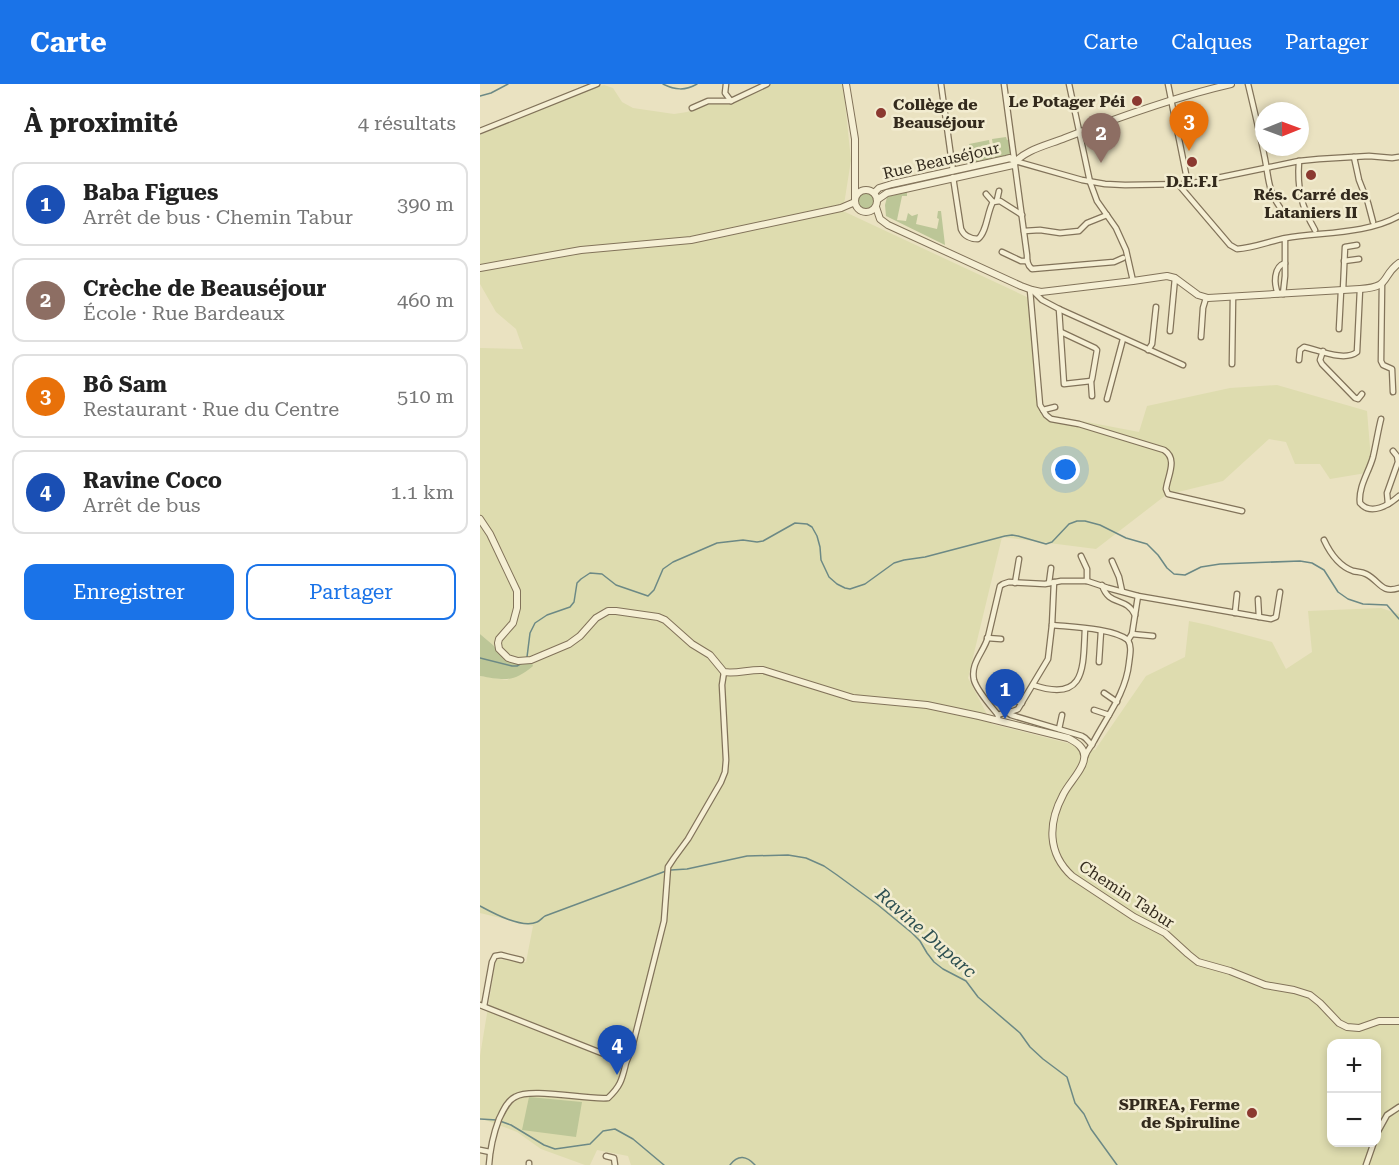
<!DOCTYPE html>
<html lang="fr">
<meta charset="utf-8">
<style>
body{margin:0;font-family:"Roboto Serif",serif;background:#f6f6f6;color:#222}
.controls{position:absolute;right:18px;bottom:18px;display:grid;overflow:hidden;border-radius:12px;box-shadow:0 3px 9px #0003}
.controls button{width:54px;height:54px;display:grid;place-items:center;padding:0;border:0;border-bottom:2px solid #e0e0e0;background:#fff;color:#222;font:30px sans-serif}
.compass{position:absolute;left:775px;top:18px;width:54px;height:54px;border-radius:50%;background:#fff;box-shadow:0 3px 9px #0003;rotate:89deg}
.you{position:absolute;left:586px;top:386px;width:21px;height:21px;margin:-15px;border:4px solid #fff;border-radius:50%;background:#1a73e8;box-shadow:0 0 0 9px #1a73e833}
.badge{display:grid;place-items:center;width:39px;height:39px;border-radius:50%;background:#1a73e8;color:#fff;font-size:20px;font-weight:700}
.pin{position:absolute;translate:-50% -50px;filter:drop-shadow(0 2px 3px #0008)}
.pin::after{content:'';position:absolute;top:32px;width:21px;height:18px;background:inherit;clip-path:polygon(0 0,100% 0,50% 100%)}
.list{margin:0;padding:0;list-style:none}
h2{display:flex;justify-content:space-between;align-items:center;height:78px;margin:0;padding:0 24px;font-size:26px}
h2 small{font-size:20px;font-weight:400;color:#767676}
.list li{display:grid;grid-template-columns:39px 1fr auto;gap:18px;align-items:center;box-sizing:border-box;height:84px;margin:0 12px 12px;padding:0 12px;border:2px solid #e0e0e0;border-radius:12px}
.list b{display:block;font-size:22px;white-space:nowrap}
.list p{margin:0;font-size:20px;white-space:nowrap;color:#767676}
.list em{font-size:20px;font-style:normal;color:#767676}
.actions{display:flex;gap:12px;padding:18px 24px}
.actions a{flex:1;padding:14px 0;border:2px solid #1a73e8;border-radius:12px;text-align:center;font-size:21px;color:#1a73e8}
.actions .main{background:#1a73e8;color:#fff}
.map{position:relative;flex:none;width:919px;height:1081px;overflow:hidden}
header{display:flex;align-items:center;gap:36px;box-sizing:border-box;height:84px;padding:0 30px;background:#1a73e8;color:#fff}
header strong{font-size:28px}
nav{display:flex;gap:33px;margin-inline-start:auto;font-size:21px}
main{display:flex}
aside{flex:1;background:#fff}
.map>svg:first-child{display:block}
</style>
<header>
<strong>Carte</strong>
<nav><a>Carte</a><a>Calques</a><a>Partager</a></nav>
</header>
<main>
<aside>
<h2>À proximité<small>4 résultats</small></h2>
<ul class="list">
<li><span class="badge" style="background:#1a4fb4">1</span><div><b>Baba Figues</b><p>Arrêt de bus · Chemin Tabur</p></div><em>390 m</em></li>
<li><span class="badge" style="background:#8d6e63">2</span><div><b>Crèche de Beauséjour</b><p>École · Rue Bardeaux</p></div><em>460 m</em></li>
<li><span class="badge" style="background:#e8710a">3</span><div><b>Bô Sam</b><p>Restaurant · Rue du Centre</p></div><em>510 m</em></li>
<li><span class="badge" style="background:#1a4fb4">4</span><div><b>Ravine Coco</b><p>Arrêt de bus</p></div><em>1.1 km</em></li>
</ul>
<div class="actions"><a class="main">Enregistrer</a><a>Partager</a></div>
</aside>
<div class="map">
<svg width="919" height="1081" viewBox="0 0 919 1081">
<rect width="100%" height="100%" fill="#eae2c1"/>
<path fill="#dedcaf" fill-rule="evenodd" d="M290,0H363L371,76L363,127L549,214L560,329L659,348L667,322L750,304L797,301L887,327L892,388L850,395L840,380H815L806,358L789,355L743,397L686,411L616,465L522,453L488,594L512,640L615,666L666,592L705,573L709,537L728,541L792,558L806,585L832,568L828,527L901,524L919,530V1081H151L148,1072L117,1066L110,1081H105L61,1065L37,1048L0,1034V972L16,875L46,878L53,842L0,829V592L27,596L51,579L25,576L13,561L0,550V264L43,265L36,245L16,228L0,200V51L84,13L124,1L133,4L142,18L153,24L194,30L207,28L229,20L251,19L258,17ZM852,960H896V1058H852Z"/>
<g fill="#bcc697">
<polygon points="526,53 527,56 529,55 531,72 515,74 512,55"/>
<polygon points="509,56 512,74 510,76 492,80 491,79 489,60"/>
<polygon points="427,108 427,112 422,112 417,136 426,137 428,129 432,132 438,130 436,140 457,145 459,135 457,134 458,127 461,127 465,161 406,132 405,121 407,113"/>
<circle cx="386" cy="117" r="9"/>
<path d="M0,550L13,561L25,576L52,579L53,582C33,599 24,596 0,592Z"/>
<polygon points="49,1013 102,1018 96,1053 42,1046"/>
</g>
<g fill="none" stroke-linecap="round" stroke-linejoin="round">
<g stroke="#6c8985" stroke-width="1.5">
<path d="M183,0C195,6 205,7 217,0"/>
<polyline points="0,12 11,9 28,0"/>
<polyline points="47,573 50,549 55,539 67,531 90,523 94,518 97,499 101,495 110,489 122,490 136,501 168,512 174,506 183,485 193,478 237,459 263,456 277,458 283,457 315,439 327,440 332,443 337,452 340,463 341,476 349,493 357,500 365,504 370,505 385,500 414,479 424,476 445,473 525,452 532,451 538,452 566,460 572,458 589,440 597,437 605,437 620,441 646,454 667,460 678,471 687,484 694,490 705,491 721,483 740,480 820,477 832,479 844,486 858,508 868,515 883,520 907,521 919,535"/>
<polyline points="0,574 32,582 37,582 42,579"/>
<polyline points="191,786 207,785 267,772 308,771 326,774 344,782 357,791 398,821 432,849 440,857 447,869 454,878 463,885 486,897 498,913 540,949 550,963 563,975 587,993 595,1019 604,1030 611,1045 637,1081"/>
<path d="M0,822C13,829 42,845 57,838C60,837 62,834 65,832L186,787"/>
<polyline points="0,1035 17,1036 31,1041 64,1061 75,1065 110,1060 123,1047 135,1045 153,1055 184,1081"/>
<path d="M250,1081C258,1070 267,1072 275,1081"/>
</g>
<defs>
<g id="minor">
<polyline points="246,0 245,9 251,17"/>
<polyline points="461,0 473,87"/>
<path d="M524,0L547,171C547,176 547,181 552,185L634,178L643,174"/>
<polyline points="589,0 610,98 617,117 636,144 646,166 653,197"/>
<polyline points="688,0 708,100"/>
<path d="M768,0C774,25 780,50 785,75C789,96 788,107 801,125"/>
<polyline points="212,24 228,17 251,17 287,0"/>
<polyline points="0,47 117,0"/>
<polyline points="874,73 879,96 888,119 893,138"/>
<polyline points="535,77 602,96 625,100 645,101 708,100 819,77 839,75 889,72 912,74 919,73"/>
<path d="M819,77C817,104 821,122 835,146"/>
<path d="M473,93L481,145C484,152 491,155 498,155C507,148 507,128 513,118L520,117L542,131"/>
<path d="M698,100L750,161L757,165C774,164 790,157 806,154C843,148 887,150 919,132"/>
<polyline points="506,110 513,118"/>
<polyline points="517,116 519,107"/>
<polyline points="544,147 560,146 580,149 599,147 607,139 627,131"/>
<polyline points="522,168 541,177 547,177"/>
<polyline points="864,177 879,175"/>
<polyline points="902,200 901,277 903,281 912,285 913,308"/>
<path d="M550,206L560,321L566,331L571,335L599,340L684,366C698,375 688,391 686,405L688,410L762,427"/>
<polyline points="552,206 562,216 579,225 703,281"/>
<polyline points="863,206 865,163 877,161"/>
<path d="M798,210C794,200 793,183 805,179"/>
<polyline points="803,210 805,192 805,155"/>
<polyline points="579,225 584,300 611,297"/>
<polyline points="859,245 861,207"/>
<polyline points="690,247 695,194"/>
<polyline points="581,248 615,264 617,266 612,295 611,297 612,312"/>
<polyline points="721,253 723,224 726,214"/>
<polyline points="668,266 672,260 676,223"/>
<polyline points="843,267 840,276 842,280 875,314 878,315 882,310"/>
<path d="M819,276L820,266L824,263C839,266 864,278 877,268L880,205"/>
<polyline points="752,280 753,213"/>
<polyline points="627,315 643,255"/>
<polyline points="563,326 575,323"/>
<path d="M901,335C898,347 896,360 893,373C889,388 878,403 880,419C891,432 909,421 919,412"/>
<polyline points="908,420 907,409 918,378 917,372 913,367"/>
<path d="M844,456C850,469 859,482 873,487C877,488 882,488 886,490C900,497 901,510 919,504"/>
<polyline points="601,472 607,485 607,497"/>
<polyline points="632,477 639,493 642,507"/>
<polyline points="535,499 539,475"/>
<polyline points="569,499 571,484"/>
<path d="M622,501C629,523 646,512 655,531"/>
<polyline points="778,515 779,533"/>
<polyline points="755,529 757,510"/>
<path d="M572,541C591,543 633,544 648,556"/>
<polyline points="652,550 673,552"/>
<polyline points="507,554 521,555"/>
<polyline points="648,556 652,550 658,512"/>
<polyline points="619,578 621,547"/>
<path d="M553,601C606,619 603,584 605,545"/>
<polyline points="624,609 637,618"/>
<polyline points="528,614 542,619"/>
<polyline points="614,626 629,631"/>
<path d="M528,629L531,631L602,652C607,654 608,658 612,661"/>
<path d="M518,631C511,622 497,607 494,596C490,579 504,568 508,553C512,536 516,519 520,502L523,500L529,498L565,500L581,497H607L628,504L658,512L791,535L796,533L800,508"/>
<path d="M518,634V631C524,628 531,629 538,625L568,575L572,541L574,498"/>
<polyline points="579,645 582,631"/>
<path d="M605,673C607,666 611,663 614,657C628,631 646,608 649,579C650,570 652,563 648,556"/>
<polyline points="0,921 129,972 140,976 147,974"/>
<polyline points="4,922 12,878 15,872 21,871 41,876"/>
<polyline points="896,1051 907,1031 919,1023"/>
<polyline points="0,1066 10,1068"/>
<polyline points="126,1072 134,1074 135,1081"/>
<path d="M9,1081C10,1065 13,1051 19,1035C23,1027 27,1017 35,1013C51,1003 105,1016 128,1014C141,1002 142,995 146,979C148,973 150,969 152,964L184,837L188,783L194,774L208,755L241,698L245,688L246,676L242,601L244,588"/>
<polyline points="49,1081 49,1079"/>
<polyline points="886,1081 894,1058"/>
</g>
<g id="tertiary">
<polyline points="366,0 375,55 375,115"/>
<circle cx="386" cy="117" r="11"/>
<polyline points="394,109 399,104 412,100 526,75 530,74 535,77"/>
<path d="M397,116L407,109L533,81C543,66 568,61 585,54C639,33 694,13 751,0"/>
<path d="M396,123L400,135L408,141L541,202L552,206L561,208L653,197L687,192L695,194L718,211L728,214L880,205C912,203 900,193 919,179"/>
<polyline points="0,184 101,166 211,156 361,124 375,118"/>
<path d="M0,435L10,450L37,507V524L33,539L19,555L18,559L19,565L28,574L38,577L51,576L89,560L100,552L116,534L128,527H136L178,533L185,536L212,560L230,571L244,588C257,590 270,585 283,586L373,614L447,621L499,632L588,654C596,658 606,664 604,675C603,686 588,700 583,711C568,739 567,769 592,792L654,833L685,849L708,870L718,878L750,887L785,901L814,906L830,911L840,919L859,939L867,943L879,944L899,937H919"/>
</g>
</defs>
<use href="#minor" stroke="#82735a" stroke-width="7"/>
<use href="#tertiary" stroke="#82735a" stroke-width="8"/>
<use href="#minor" stroke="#f5efd4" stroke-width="4.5"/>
<use href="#tertiary" stroke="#f5efd4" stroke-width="6"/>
</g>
<g fill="#8b3930" stroke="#f2ecd0" stroke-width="2">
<circle cx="657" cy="17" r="6"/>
<circle cx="401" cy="29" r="6"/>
<circle cx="712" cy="78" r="6"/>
<circle cx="831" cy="91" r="6"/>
<circle cx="772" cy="1029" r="6"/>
</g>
<g text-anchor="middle" stroke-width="5" stroke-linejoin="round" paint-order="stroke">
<g font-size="16" font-weight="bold" fill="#332a1d" stroke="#f2ecd0" text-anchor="end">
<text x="645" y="23">Le Potager Péi</text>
<text x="413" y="26" text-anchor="start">Collège de<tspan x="413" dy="18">Beauséjour</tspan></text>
<text x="712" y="103" text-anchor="middle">D.E.F.I</text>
<text x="831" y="116" text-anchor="middle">Rés. Carré des<tspan x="831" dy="18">Lataniers II</tspan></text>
<text x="760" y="1026">SPIREA, Ferme<tspan x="760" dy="18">de Spiruline</tspan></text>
</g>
<g font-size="16" fill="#332a1d" stroke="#f2ecd0">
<text transform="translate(461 76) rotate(-13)" y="6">Rue Beauséjour</text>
<text transform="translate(647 810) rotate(33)" y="6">Chemin Tabur</text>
</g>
<g font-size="18" font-style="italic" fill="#2e5051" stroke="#f2ecd0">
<text transform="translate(446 849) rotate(41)" y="6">Ravine Duparc</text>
</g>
</g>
</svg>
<div class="controls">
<button>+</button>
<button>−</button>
</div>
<svg class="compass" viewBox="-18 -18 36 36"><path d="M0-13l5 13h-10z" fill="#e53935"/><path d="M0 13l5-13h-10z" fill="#767676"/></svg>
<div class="you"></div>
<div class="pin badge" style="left:525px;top:635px;background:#1a4fb4">1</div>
<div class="pin badge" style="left:621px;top:79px;background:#8d6e63">2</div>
<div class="pin badge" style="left:709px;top:67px;background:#e8710a">3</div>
<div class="pin badge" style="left:137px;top:991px;background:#1a4fb4">4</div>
</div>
</main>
